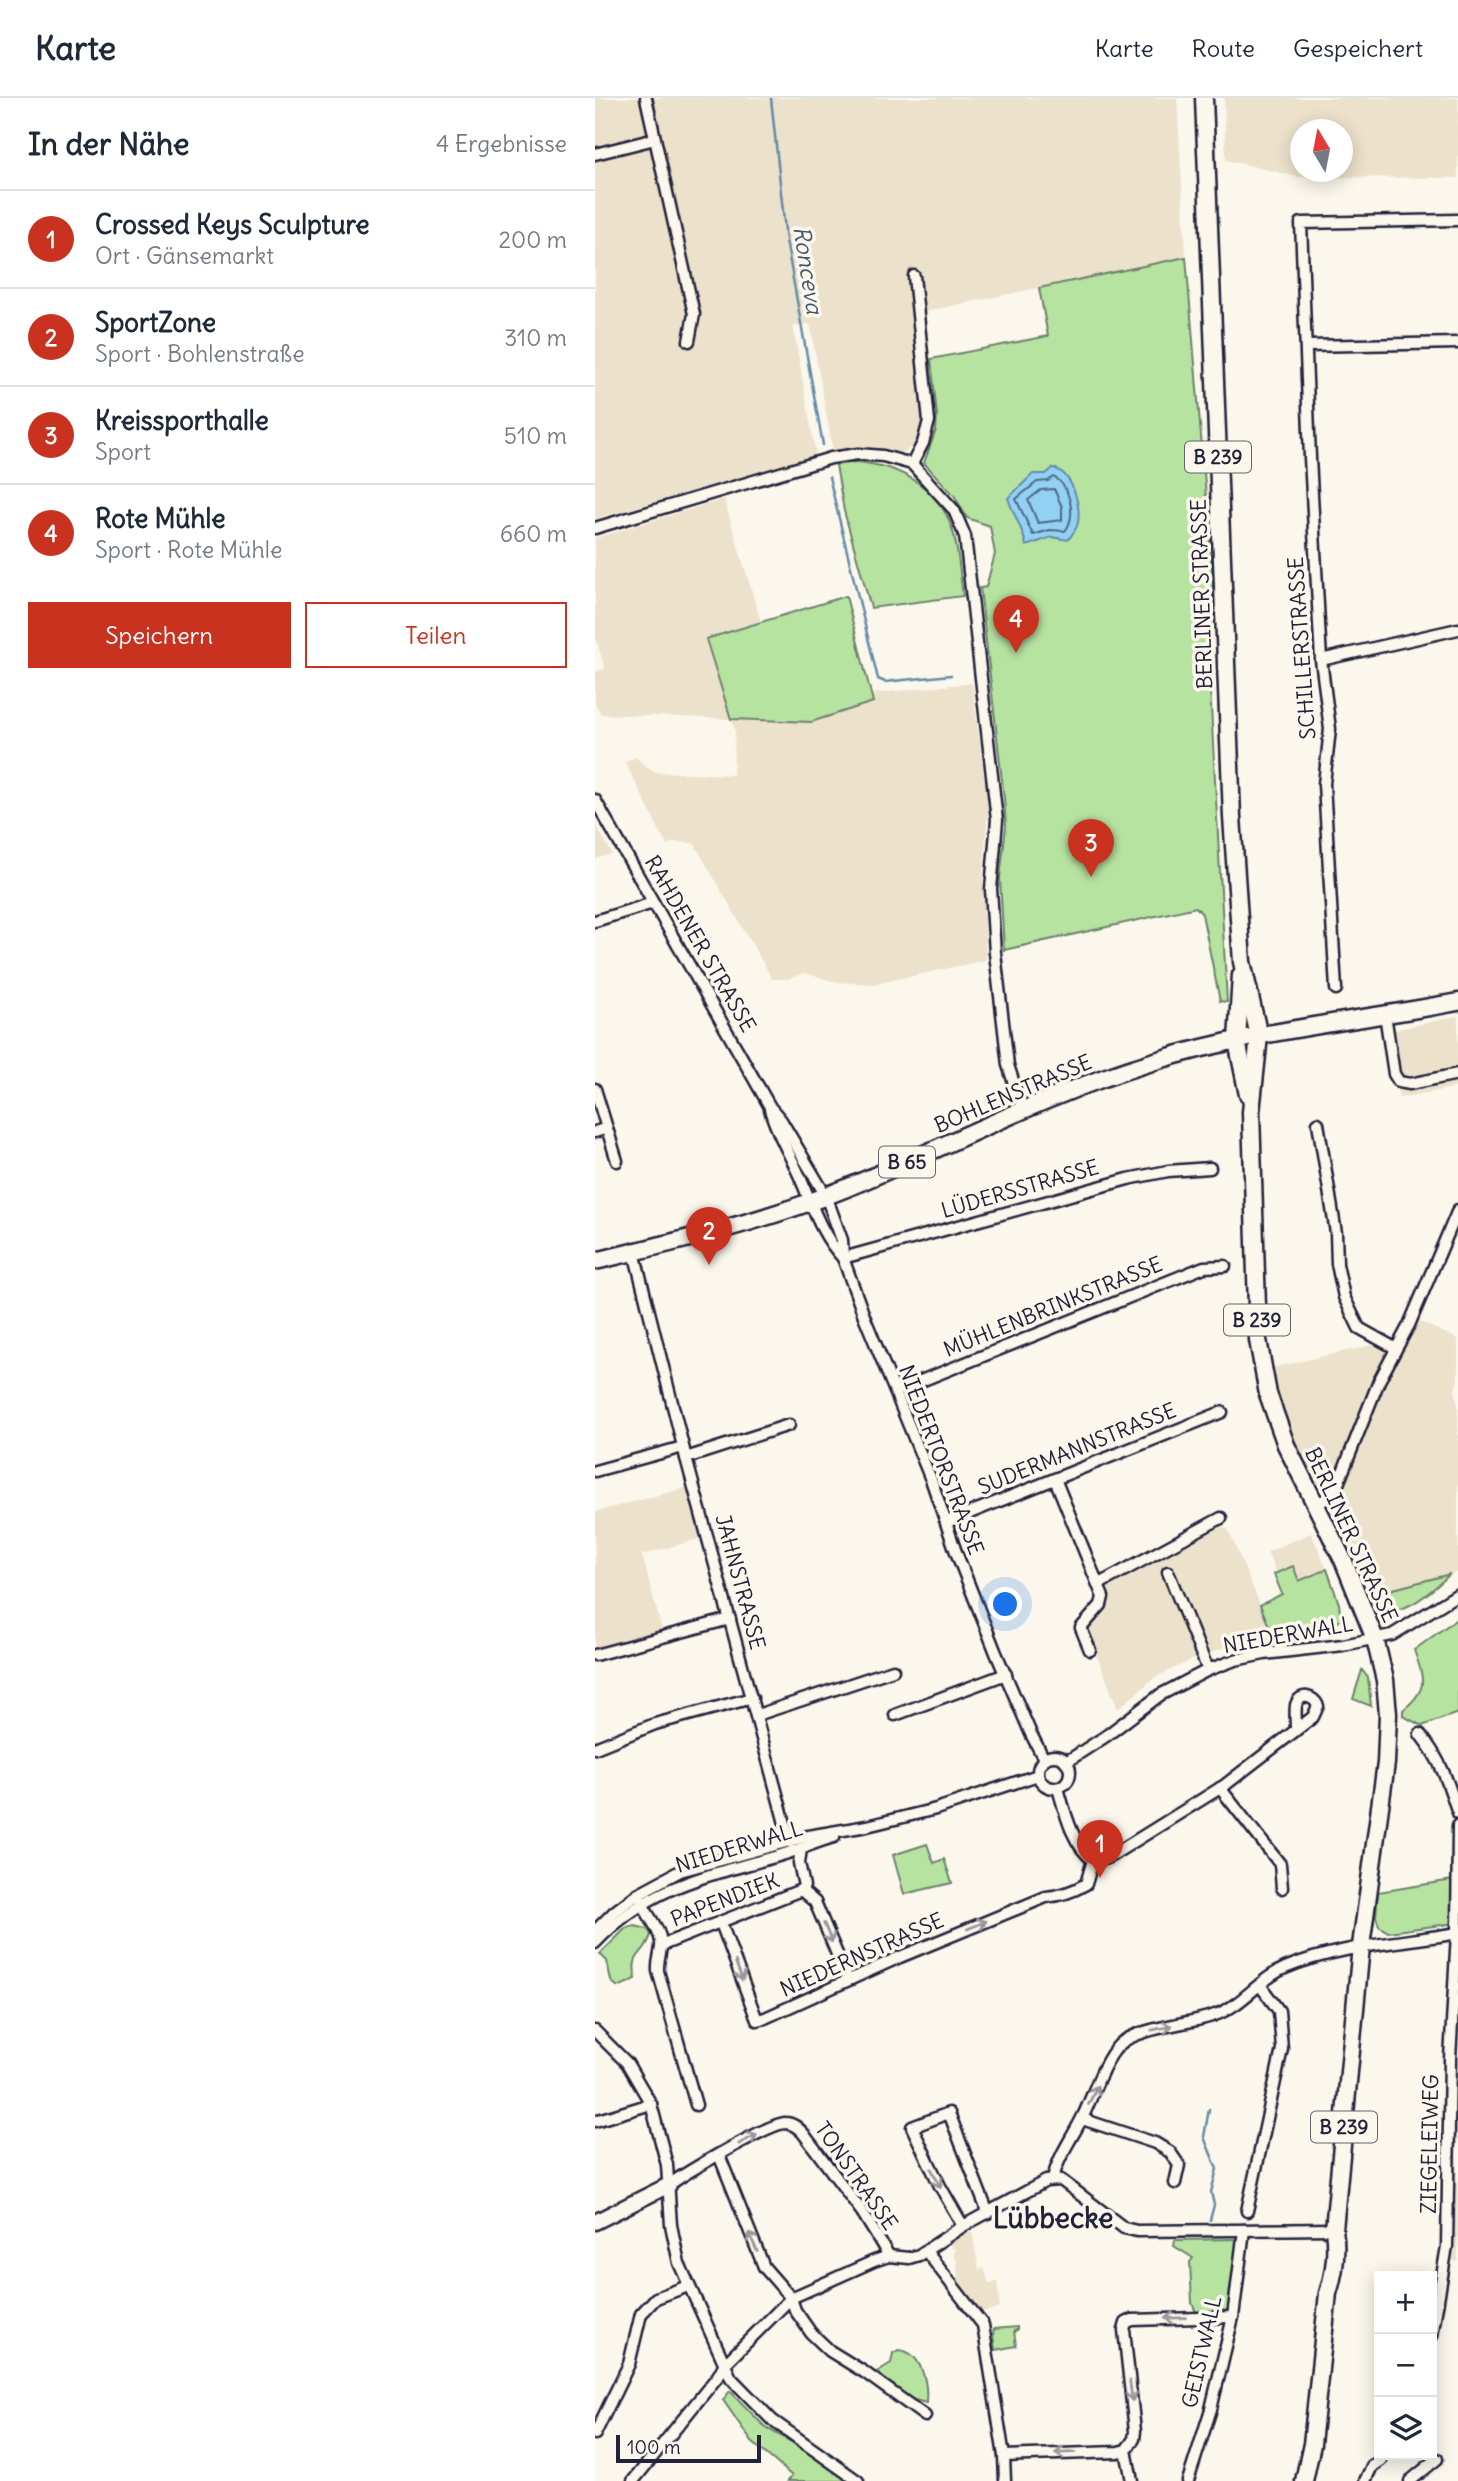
<!DOCTYPE html>
<html lang="de">
<meta charset="utf-8">
<style>
body{margin:0;font-family:Delius,sans-serif;background:#f6f6f7;color:#1f2937}
.controls{position:absolute;right:21px;bottom:21px;display:grid;overflow:hidden;border-radius:0px;box-shadow:0 4px 18px #0003}
.controls button{width:63px;height:63px;display:grid;place-items:center;padding:0;border:0;border-bottom:2px solid #e0e1e3;background:#fff;color:#1f2937;font:35px sans-serif}
.compass{position:absolute;left:695px;top:21px;width:63px;height:63px;border-radius:50%;background:#fff;box-shadow:0 4px 18px #0003;rotate:350deg}
.scale{position:absolute;left:21px;bottom:18px;width:145px;box-sizing:border-box;padding-left:7px;border:4px solid #22223b;border-top:0;font-size:19px;line-height:24px;white-space:nowrap;color:#22223b;-webkit-text-stroke:5px #fbf7ec;paint-order:stroke}
.you{position:absolute;left:411px;top:1507px;width:24px;height:24px;margin:-18px;border:5px solid #fff;border-radius:50%;background:#1a73e8;box-shadow:0 0 0 10px #1a73e833}
.badge{display:grid;place-items:center;width:46px;height:46px;border-radius:50%;background:#c8321e;color:#fff;font-size:23px;font-weight:700}
.pin{position:absolute;translate:-50% -58px;filter:drop-shadow(0 2px 4px #0008)}
.pin::after{content:'';position:absolute;top:37px;width:24px;height:21px;background:inherit;clip-path:polygon(0 0,100% 0,50% 100%)}
.list{margin:0;padding:0;list-style:none}
h2{display:flex;justify-content:space-between;align-items:center;height:91px;margin:0;padding:0 28px;font-size:30px}
h2 small{font-size:23px;font-weight:400;color:#747a83}
.list li{display:grid;grid-template-columns:46px 1fr auto;gap:21px;align-items:center;box-sizing:border-box;height:98px;padding:0 28px;border-top:2px solid #e0e1e3}
.list b{display:block;font-size:26px;white-space:nowrap}
.list p{margin:0;font-size:23px;white-space:nowrap;color:#747a83}
.list em{font-size:23px;font-style:normal;color:#747a83}
.actions{display:flex;gap:14px;padding:21px 28px}
.actions a{flex:1;padding:16px 0;border:2px solid #c8321e;border-radius:0px;text-align:center;font-size:24px;color:#c8321e}
.actions .main{background:#c8321e;color:#fff}
.icon{flex:none;width:38px;height:38px;fill:none;stroke:currentColor;stroke-width:2;stroke-linecap:round;stroke-linejoin:round}
.map{position:relative;flex:none;width:863px;height:2383px;overflow:hidden}
header{display:flex;align-items:center;gap:42px;box-sizing:border-box;height:98px;padding:0 35px;background:#fff;border-bottom:2px solid #e0e1e3}
header strong{font-size:33px}
nav{display:flex;gap:38px;margin-inline-start:auto;font-size:24px}
main{display:flex}
aside{flex:1;background:#fff}
.map>svg:first-child{display:block}
</style>
<header>
<strong>Karte</strong>
<nav><a>Karte</a><a>Route</a><a>Gespeichert</a></nav>
</header>
<main>
<aside>
<h2>In der Nähe<small>4 Ergebnisse</small></h2>
<ul class="list">
<li><span class="badge">1</span><div><b>Crossed Keys Sculpture</b><p>Ort · Gänsemarkt</p></div><em>200 m</em></li>
<li><span class="badge">2</span><div><b>SportZone</b><p>Sport · Bohlenstraße</p></div><em>310 m</em></li>
<li><span class="badge">3</span><div><b>Kreissporthalle</b><p>Sport</p></div><em>510 m</em></li>
<li><span class="badge">4</span><div><b>Rote Mühle</b><p>Sport · Rote Mühle</p></div><em>660 m</em></li>
</ul>
<div class="actions"><a class="main">Speichern</a><a>Teilen</a></div>
</aside>
<div class="map">
<svg width="863" height="2383" viewBox="0 0 863 2383">
<rect width="100%" height="100%" fill="#fbf7ec"/>
<filter id="ink" filterUnits="userSpaceOnUse"><feTurbulence type="fractalNoise" baseFrequency=".0143" numOctaves="2"/><feDisplacementMap in="SourceGraphic" scale="14" xChannelSelector="R" yChannelSelector="G"/><feConvolveMatrix kernelMatrix="1 2 1 2 8 2 1 2 1" color-interpolation-filters="sRGB"/></filter>
<g filter="url(#ink)">
<g fill="#ece1cb" fill-rule="evenodd">
<polygon points="0,0 582,0 591,159 318,216 329,305 328,322 322,345 308,355 274,350 238,353 215,226 198,228 221,357 0,421"/>
<path d="M629,0H863V80L703,79L631,62ZM706,32H748V74H706Z"/>
<polygon points="129,401 166,524 112,541 278,604 276,596 377,585 393,710 388,780 391,862 280,886 241,884 209,875 193,881 177,881 99,745 79,744 72,747 30,664 40,659 58,674 138,677 140,632 136,621 6,616 0,605 0,574 10,571 0,538 0,440"/>
<polygon points="0,725 17,756 0,761"/>
<polygon points="863,918 863,989 804,1000 794,933"/>
<polygon points="823,1223 863,1241 863,1282 860,1292 863,1306 863,1474 776,1497 766,1464 745,1419 749,1386 736,1379 728,1386 721,1387 715,1381 687,1314 676,1270 778,1247 801,1261"/>
<polygon points="94,1389 107,1440 47,1457 67,1532 0,1549 0,1414"/>
<polygon points="620,1428 633,1431 679,1540 637,1547 596,1562 559,1580 523,1611 491,1530 514,1504 508,1489"/>
<polygon points="716,1435 732,1471 704,1483 698,1468 681,1475 672,1454"/>
<polygon points="861,1937 863,2163 858,2163"/>
<polygon points="377,2134 384,2172 389,2170 394,2186 402,2184 405,2210 387,2214 363,2185 362,2161 359,2161 360,2150 357,2150 356,2145 359,2144 358,2138"/>
</g>
<g fill="#b7e3a1" stroke="#6c826e" stroke-width="2">
<polygon points="591,159 618,482 614,571 632,904 625,903 607,816 601,809 409,852 405,780 411,728 409,700 385,490 391,489 400,456 395,428 372,420 359,397 329,365 341,332 342,317 336,261 453,238 444,190"/>
<path d="M260,364C305,367 347,390 359,437C364,457 365,478 368,498L276,510L249,413L241,367Z"/>
<polygon points="251,498 278,604 216,624 136,621 111,541"/>
<path d="M698,1468L704,1483L732,1471L744,1506L746,1521C732,1539 700,1537 679,1540L665,1507L687,1496L679,1476Z"/>
<path d="M855,1476C835,1495 796,1532 776,1497Z"/>
<path d="M863,1520V1615L827,1628L808,1618V1612C834,1591 829,1581 819,1552Z"/>
<polygon points="767,1572 773,1580 776,1608 758,1601"/>
<polygon points="332,1746 339,1765 349,1761 357,1785 309,1796 298,1757"/>
<polygon points="858,1782 858,1822 854,1826 793,1834 784,1828 781,1819 783,1794"/>
<path d="M40,1828L52,1831L56,1836C51,1858 34,1854 41,1881L23,1889L16,1883L12,1863L5,1856L31,1830Z"/>
<polygon points="645,2141 635,2213 601,2214 597,2205 595,2164 598,2160 579,2148 580,2142"/>
<polygon points="422,2229 422,2232 419,2233 421,2248 400,2252 398,2236 399,2231"/>
<path d="M304,2252C327,2254 333,2286 331,2305L316,2301L280,2275L296,2265L298,2255Z"/>
<polygon points="135,2293 171,2330 206,2349 255,2383 193,2383 197,2378 157,2344 128,2302"/>
</g>
<path fill="#92d1f3" stroke="#658ba9" stroke-width="2" d="M458,370C477,374 488,410 482,428C480,433 476,438 473,442L457,439L431,448C428,429 418,417 413,400L438,376H451Z"/>
<g fill="none" stroke-linecap="round" stroke-linejoin="round">
<g stroke="#4f6885" stroke-width="2">
<path d="M459,379C475,388 482,418 470,433L455,432L438,437L421,401L442,384L453,383Z"/>
<polygon points="459,391 467,409 467,422 443,425 433,402 446,392"/>
</g>
<g stroke="#658ba9" stroke-width="2.5">
<polyline points="176,0 191,142 228,347"/>
<polyline points="234,379 283,581 290,584 356,577"/>
<polyline points="614,2011 609,2039 622,2071 616,2094 619,2107 615,2122"/>
</g>
<defs>
<g id="street">
<polyline points="51,0 99,216 94,243"/>
<polyline points="0,56 60,41"/>
<polyline points="712,248 863,245"/>
<polyline points="317,366 328,345 334,323 319,178"/>
<polyline points="0,430 236,360 263,356 288,358 317,366 359,412 370,438 402,722 396,791 400,855 413,967 428,1013"/>
<polyline points="726,562 863,531"/>
<polyline points="0,702 175,1009 186,1022 231,1098 247,1142 248,1160 269,1218 337,1384 361,1454 401,1555 436,1636 449,1661"/>
<polyline points="0,823 58,805"/>
<polyline points="741,891 729,686 735,631 726,562 715,360 706,125 863,122"/>
<polyline points="790,916 799,976 804,984 815,986 863,976"/>
<polyline points="0,991 22,1063"/>
<path d="M175,1011C181,1034 194,1054 204,1077C217,1106 225,1136 248,1160"/>
<polyline points="723,1025 741,1135 742,1166 749,1199 764,1230 800,1250"/>
<polyline points="0,1034 12,1030"/>
<polyline points="39,1154 91,1360 195,1744"/>
<polyline points="248,1160 533,1081 573,1073 615,1070"/>
<polyline points="301,1293 609,1169 630,1168"/>
<polyline points="91,1360 194,1327"/>
<polyline points="0,1373 88,1349"/>
<polyline points="460,1381 508,1499 506,1507 486,1530 495,1552"/>
<polyline points="719,1407 731,1401 741,1391 784,1283 814,1227 863,1112"/>
<polyline points="352,1424 627,1314"/>
<polyline points="573,1474 613,1572"/>
<polyline points="504,1486 626,1420"/>
<polyline points="0,1557 135,1521"/>
<polyline points="162,1617 298,1572"/>
<polyline points="300,1617 411,1576"/>
<path d="M825,1636C846,1662 853,1684 863,1715"/>
<polyline points="0,1650 60,1626 157,1600"/>
<circle cx="459" cy="1674" r="16"/>
<polyline points="471,1664 511,1638 565,1597 613,1572 640,1562 669,1556 748,1547 797,1537 863,1496"/>
<path d="M463,1690C470,1714 477,1746 498,1762"/>
<polyline points="625,1690 685,1766 687,1790"/>
<polyline points="206,1751 204,1765 209,1788 206,1792"/>
<path d="M498,1762H506L516,1758L630,1687L718,1619L723,1608C719,1598 705,1594 701,1607C700,1614 701,1624 701,1632"/>
<polyline points="206,1792 220,1804 253,1882"/>
<path d="M46,1802C51,1817 64,1828 66,1844C67,1854 62,1861 63,1873L101,2007"/>
<path d="M126,1825L162,1922L170,1920L305,1859L451,1799C465,1798 479,1793 491,1786L498,1762"/>
<polyline points="0,1833 19,1814 44,1795 85,1773 213,1738 272,1728 341,1711 443,1677"/>
<path d="M0,1845C55,1787 110,1779 183,1758C202,1753 220,1744 239,1739"/>
<polyline points="67,1847 206,1792"/>
<polyline points="0,1933 32,1965 56,2006 72,2067 76,2127 84,2165 136,2280 177,2322 263,2383"/>
<polyline points="487,2021 560,2045 575,2054 584,2067 580,2085"/>
<polyline points="0,2023 56,2006"/>
<polyline points="124,2057 169,2169 196,2200 200,2212 216,2235 235,2253 269,2274 330,2318"/>
<path d="M458,2081C463,2058 478,2039 488,2018C498,1998 508,1963 524,1947C540,1930 596,1926 620,1917C647,1908 664,1881 690,1870C745,1847 805,1845 863,1835"/>
<path d="M74,2087C90,2075 173,2026 190,2025C198,2025 203,2030 208,2035L267,2114L294,2158"/>
<polyline points="652,2113 687,1951 684,1913 665,1887"/>
<polyline points="368,2128 345,2088 317,2029 354,2015 393,2115"/>
<polyline points="331,2153 388,2227 409,2358 410,2383"/>
<polyline points="837,2238 852,2148 855,1961 862,1835 863,1727"/>
<polyline points="0,2336 34,2266 46,2216 61,2200 93,2188"/>
<polyline points="531,2352 539,2341 540,2333 529,2232 531,2225 537,2222 638,2219"/>
<polyline points="531,2352 537,2383"/>
<polyline points="409,2358 523,2354 531,2352"/>
<polyline points="38,2383 123,2278 129,2267 196,2200 279,2163 294,2158 314,2160 324,2157 368,2128 451,2083 466,2082 529,2130 542,2133 739,2131"/>
<polyline points="593,2383 616,2311 638,2219 649,2132"/>
<polyline points="770,2383 777,2368 786,2362"/>
<polyline points="815,2383 842,2361"/>
</g>
<polyline id="secondary" points="0,2124 74,2087"/>
<g id="primary">
<path d="M609,0L637,719L647,864L664,938L656,1014L663,1242L673,1296L691,1347L749,1464L780,1541L790,1582L793,1616L791,1665L766,1848L739,2131C742,2152 740,2174 733,2195L717,2346L709,2383"/>
<polyline points="646,877 642,943 653,997"/>
<path d="M0,1163C84,1143 168,1124 249,1091C351,1049 450,996 557,964C656,933 761,923 863,904"/>
</g>
</defs>
<use href="#street" stroke="#22223b" stroke-width="15"/>
<use href="#secondary" stroke="#22223b" stroke-width="19"/>
<use href="#primary" stroke="#22223b" stroke-width="21"/>
<use href="#street" stroke="#fbf7ec" stroke-width="10"/>
<use href="#secondary" stroke="#fbf7ec" stroke-width="14"/>
<use href="#primary" stroke="#fbf7ec" stroke-width="16"/>
</g>
<defs><path id="oneway-shaft" d="M-6 0H5M1.5-3L5.5 0L1.5 3" fill="none" stroke-width="1.6" stroke-linecap="round" stroke-linejoin="round" transform="scale(1.75)"/></defs>
<g stroke="#99979c">
<use href="#oneway-shaft" transform="translate(382 1827) rotate(-22)"/>
<use href="#oneway-shaft" transform="translate(233 1835) rotate(66)"/>
<use href="#oneway-shaft" transform="translate(144 1873) rotate(69)"/>
<use href="#oneway-shaft" transform="translate(567 1930) rotate(-11)"/>
<use href="#oneway-shaft" transform="translate(498 1997) rotate(-65)"/>
<use href="#oneway-shaft" transform="translate(153 2041) rotate(-28)"/>
<use href="#oneway-shaft" transform="translate(341 2080) rotate(63)"/>
<use href="#oneway-shaft" transform="translate(158 2144) rotate(-114)"/>
<use href="#oneway-shaft" transform="translate(580 2220) rotate(178)"/>
<use href="#oneway-shaft" transform="translate(536 2293) rotate(83)"/>
<use href="#oneway-shaft" transform="translate(470 2355) rotate(177)"/>
</g>
</g>
<g text-anchor="middle" stroke-width="7" stroke-linejoin="round" paint-order="stroke">
<g fill="#fbf7ec" stroke="#636270" stroke-width="2">
<rect x="590" y="343.5" width="66" height="31" rx="5"/>
<rect x="284" y="1048.5" width="56" height="31" rx="5"/>
<rect x="629" y="1206.5" width="66" height="31" rx="5"/>
<rect x="716" y="2013.5" width="66" height="31" rx="5"/>
</g>
<g font-size="19" font-weight="bold" fill="#22223b">
<text x="623" y="366">B 239</text>
<text x="312" y="1071">B 65</text>
<text x="662" y="1229">B 239</text>
<text x="749" y="2036">B 239</text>
</g>
<g font-size="21" fill="#22223b" stroke="#fbf7ec">
<text transform="translate(607 496) rotate(-92)" y="7">BERLINER STRASSE</text>
<text transform="translate(707 550) rotate(-94)" y="7">SCHILLERSTRASSE</text>
<text transform="translate(105 846) rotate(60)" y="7">RAHDENER STRASSE</text>
<text transform="translate(418 996) rotate(-23)" y="7">BOHLENSTRASSE</text>
<text transform="translate(425 1091) rotate(-16)" y="7">LÜDERSSTRASSE</text>
<text transform="translate(458 1209) rotate(-22)" y="7">MÜHLENBRINKSTRASSE</text>
<text transform="translate(482 1351) rotate(-22)" y="7">SUDERMANNSTRASSE</text>
<text transform="translate(346 1362) rotate(69)" y="7">NIEDERTORSTRASSE</text>
<text transform="translate(756 1437) rotate(65)" y="7">BERLINER STRASSE</text>
<text transform="translate(145 1484) rotate(75)" y="7">JAHNSTRASSE</text>
<text transform="translate(693 1537) rotate(-10)" y="7">NIEDERWALL</text>
<text transform="translate(144 1749) rotate(-17)" y="7">NIEDERWALL</text>
<text transform="translate(130 1802) rotate(-21)" y="7">PAPENDIEK</text>
<text transform="translate(267 1857) rotate(-24)" y="7">NIEDERNSTRASSE</text>
<text transform="translate(835 2046) rotate(-89)" y="7">ZIEGELEIWEG</text>
<text transform="translate(261 2078) rotate(55)" y="7">TONSTRASSE</text>
<text transform="translate(607 2254) rotate(-77)" y="7">GEISTWALL</text>
</g>
<g font-size="23" font-style="italic" fill="#445772" stroke="#fbf7ec">
<text transform="translate(213 172) rotate(81)" y="8">Ronceva</text>
</g>
<g font-size="28" font-weight="bold" fill="#22223b" stroke="#fbf7ec">
<text x="458" y="2130">Lübbecke</text>
</g>
</g>
</svg>
<div class="controls">
<button>+</button>
<button>−</button>
<button><svg class="icon" aria-label="layers" viewBox="0 0 24 24"><path d="M12 4l9 5-9 5-9-5zM3 14l9 5 9-5"/></svg></button>
</div>
<svg class="compass" viewBox="-18 -18 36 36"><path d="M0-13l5 13h-10z" fill="#e53935"/><path d="M0 13l5-13h-10z" fill="#747a83"/></svg>
<div class="scale">100 m</div>
<div class="you"></div>
<div class="pin badge" style="left:505px;top:1780px">1</div>
<div class="pin badge" style="left:114px;top:1167px">2</div>
<div class="pin badge" style="left:496px;top:779px">3</div>
<div class="pin badge" style="left:421px;top:555px">4</div>
</div>
</main>
